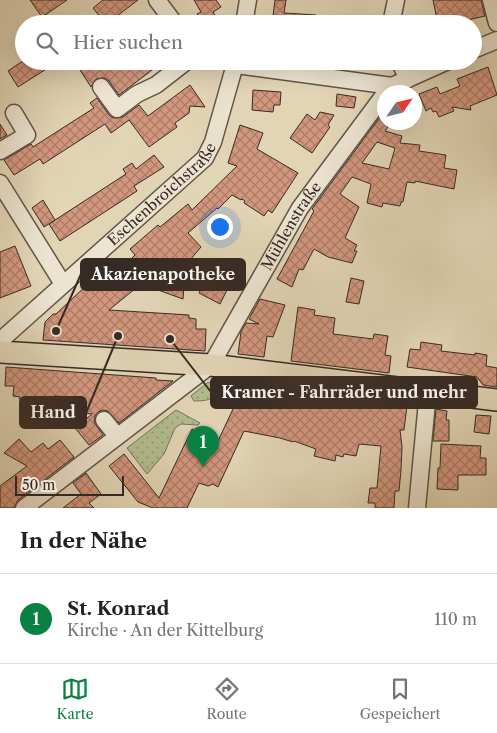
<!DOCTYPE html>
<html lang="de">
<meta charset="utf-8">
<style>
body{margin:0;font-family:"Libre Caslon Text",serif;background:#f6f6f6;color:#222}
.compass{position:absolute;left:377px;top:85px;width:45px;height:45px;border-radius:50%;background:#fff;box-shadow:0 5px 20px #0002;rotate:55deg}
.scale{position:absolute;left:15px;bottom:12px;width:109px;box-sizing:border-box;padding-left:5px;border:2px solid #362a25;border-top:0;font-size:14px;line-height:18px;white-space:nowrap;color:#362a25;-webkit-text-stroke:4px #ece4d0;paint-order:stroke}
.you{position:absolute;left:219px;top:226px;width:18px;height:18px;margin:-12px;border:4px solid #fff;border-radius:50%;background:#1a73e8;box-shadow:0 0 0 8px #1a73e833}
.badge{display:grid;place-items:center;width:32px;height:32px;border-radius:50%;background:#0b8043;color:#fff;font-size:16px;font-weight:700}
.pin{position:absolute;translate:-50% -41px;filter:drop-shadow(0 1px 2px #0008)}
.pin::after{content:'';position:absolute;top:26px;width:18px;height:15px;background:inherit;clip-path:polygon(0 0,100% 0,50% 100%)}
.list{margin:0;padding:0;list-style:none}
h2{display:flex;justify-content:space-between;align-items:center;height:65px;margin:0;padding:0 20px;font-size:21px}
h2 small{font-size:16px;font-weight:400;color:#767676}
.list li{display:grid;grid-template-columns:32px 1fr auto;gap:15px;align-items:center;box-sizing:border-box;height:90px;padding:0 20px;border-top:1px solid #e0e0e0}
.list b{display:block;font-size:19px;white-space:nowrap}
.list p{margin:0;font-size:16px;white-space:nowrap;color:#767676}
.list em{font-size:16px;font-style:normal;color:#767676}
.icon{flex:none;width:28px;height:28px;fill:none;stroke:currentColor;stroke-width:2;stroke-linecap:round;stroke-linejoin:round}
.map{position:relative;flex:none;width:497px;height:508px;overflow:hidden}
.search{position:absolute;background:#fff;box-shadow:0 5px 20px #0002;left:15px;right:15px;top:15px;height:55px;display:flex;align-items:center;gap:12px;box-sizing:border-box;padding:0 18px;border-radius:28px;color:#767676;font-size:19px}
.sheet{height:155px;background:#fff}
nav{display:flex;justify-content:space-around;align-items:center;box-sizing:border-box;height:70px;border-top:1px solid #e0e0e0;background:#fff;font-size:14px;color:#767676}
nav a{display:grid;justify-items:center;gap:2px}
nav .on{color:#0b8043}
.map>svg:first-child{display:block}
</style>
<div class="map">
<svg width="497" height="508" viewBox="0 0 497 508">
<defs>
<pattern id="grass-dots" width="8" height="8" patternUnits="userSpaceOnUse" patternTransform="scale(1.25)"><rect width="8" height="8" fill="#b3bd8e"/><path d="M2 2h.1M6 6h.1" fill="none" stroke="#929a74" stroke-width="1.8" stroke-linecap="round"/></pattern>
<pattern id="building-cross-hatch" width="8" height="8" patternUnits="userSpaceOnUse" patternTransform="scale(1.25)"><rect width="8" height="8" fill="#d3977e"/><path d="M0 0l8 8M0 8l8-8" fill="none" stroke="#ac7b67"/></pattern>
</defs>
<rect width="100%" height="100%" fill="#e2d5b6"/>
<filter id="stains"><feTurbulence type="fractalNoise" baseFrequency=".004" numOctaves="4"/><feColorMatrix values="0 0 0 0 .2 0 0 0 0 .09 0 0 0 0 .02 0 0 0 .5 -.17"/></filter>
<radialGradient id="worn" r=".72"><stop offset=".6" stop-color="#630" stop-opacity="0"/><stop offset="1" stop-color="#630" stop-opacity=".3"/></radialGradient>
<g fill="url(#grass-dots)" stroke="#74745a">
<path d="M212,382L222,383C219,399 209,401 194,401L191,396L207,383Z"/>
<polygon points="176,410 200,423 198,425 181,424 175,428 164,454 147,474 127,448"/>
</g>
<g fill="url(#building-cross-hatch)" stroke="#362a25" fill-rule="evenodd">
<polygon points="30,0 67,0 42,17"/>
<polygon points="103,0 138,0 113,19 112,17 105,23 93,8"/>
<polygon points="194,0 216,0 221,7 213,12 221,24 204,24 197,14 201,12"/>
<polygon points="275,0 286,0 284,13 316,15 316,24 272,24"/>
<polygon points="433,0 481,0 485,16 468,20 469,22 462,24 438,24"/>
<polygon points="23,61 59,61 18,87 8,71"/>
<polygon points="93,61 164,61 119,95 109,81 105,78 96,79 91,87 80,70"/>
<polygon points="488,67 497,95 470,106 471,110 452,107 454,111 439,117 436,111 433,112 431,108 426,111 419,94 437,87 440,94 460,86 457,79"/>
<polygon points="190,85 205,107 190,106 189,113 175,123 177,127 149,147 129,120 111,133 105,124 43,164 40,159 14,175 4,160 31,144 33,147 94,108 90,103 97,98 109,115 113,118 123,117 139,105 148,116"/>
<polygon points="253,90 281,92 280,105 274,105 273,112 252,110"/>
<polygon points="337,94 356,97 354,108 336,106"/>
<polygon points="320,112 334,115 328,125 330,127 312,153 290,138 307,114 315,120"/>
<path d="M380,117L384,120V122L390,124L385,131L402,136L400,143L420,145L419,151L446,155L444,168L457,170L454,189L415,181V183L407,182L403,202H401L400,206L383,203L382,207L367,203L371,184L352,177L340,194L359,207L345,238L357,245L354,251H357L352,263L328,257L314,249L303,270L299,269L292,287L277,279L314,211L312,209ZM377,142L395,148L389,169L362,163Z"/>
<polygon points="0,124 7,135 0,139"/>
<polygon points="240,125 263,133 257,149 298,173 272,213 268,210 264,216 244,203 245,201 242,199 241,200 232,195 218,209 217,208 188,233 201,247 174,279 184,286 183,299 158,290 131,259 135,255 130,249 158,225 160,227 188,204 192,210 237,166 228,163"/>
<polygon points="154,155 164,167 134,186 137,191 60,241 49,224 126,174 123,169 132,163 136,169"/>
<polygon points="43,200 55,220 44,227 32,208"/>
<polygon points="15,246 31,286 0,298 0,252"/>
<polygon points="227,262 244,271 237,285 231,282 220,304 199,293 210,271 220,276"/>
<polygon points="103,278 113,289 125,279 141,284 109,310 189,315 189,318 196,319 196,329 206,329 205,351 43,340 45,322 53,314 56,314 89,283 94,287"/>
<polygon points="351,278 364,281 359,304 346,302"/>
<polygon points="260,299 285,305 273,337 267,336 264,357 238,354 241,332 246,323 259,324 249,319"/>
<polygon points="298,307 315,310 314,315 335,318 333,334 373,339 374,334 388,336 385,355 391,356 389,373 291,361"/>
<polygon points="421,342 442,345 441,351 475,355 475,353 487,355 486,366 497,368 497,387 483,385 477,377 407,367 410,349 420,350"/>
<polygon points="6,367 156,378 156,380 173,381 119,423 108,411 103,410 98,412 95,416 94,422 103,435 89,445 75,428 92,414 74,412 75,397 54,396 48,404 45,401 19,399 20,397 13,396 14,386 5,386"/>
<polygon points="278,389 320,395 320,396 356,402 356,400 407,406 404,430 400,430 402,447 401,470 399,491 395,491 394,508 375,508 375,503 368,503 370,488 377,488 381,446 359,444 356,456 344,454 343,457 336,455 335,461 314,456 316,449 294,441 293,442 280,438 244,431 218,487 213,484 208,486 199,483 187,508 153,508 138,502 109,466 124,454 159,498 192,429 218,441 241,392 276,408"/>
<polygon points="436,409 447,411 446,420 449,420 449,441 433,441"/>
<polygon points="476,415 491,416 489,434 474,432"/>
<polygon points="19,439 31,452 43,443 48,449 60,440 74,457 18,500 14,508 0,508 0,486 27,466 4,453"/>
<polygon points="441,444 481,446 480,458 486,458 486,475 458,475 458,490 437,489 438,468 440,468"/>
<polygon points="86,473 101,494 89,503 94,508 63,508 81,494 73,483"/>
</g>
<g fill="none" stroke-linecap="round" stroke-linejoin="round">
<defs>
<g id="minor">
<polyline points="157,0 175,24"/>
<polyline points="491,0 497,23"/>
<polyline points="244,24 248,0"/>
<polyline points="391,24 396,0"/>
<polyline points="473,50 497,40"/>
<polyline points="226,61 236,65 392,86"/>
<polyline points="399,61 408,79"/>
<polyline points="101,87 117,109 137,94 156,85 187,61"/>
<polyline points="387,92 392,86 448,61"/>
<polyline points="0,151 27,135 14,113"/>
<polyline points="0,183 63,284"/>
<path id="s1" d="M0,341L205,158L213,142L236,61"/>
<polyline points="104,420 117,436"/>
<path id="s2" d="M24,508L211,365L300,208L384,95"/>
<polyline points="417,508 428,391"/>
</g>
<polyline id="major" points="0,352 211,365 497,400"/>
</defs>
<use href="#minor" stroke="#615549" stroke-width="19"/>
<use href="#major" stroke="#362a25" stroke-width="24"/>
<use href="#minor" stroke="#ece4d0" stroke-width="16"/>
<use href="#major" stroke="#e2d5b6" stroke-width="21"/>
</g>
<g text-anchor="middle" stroke-width="4" stroke-linejoin="round" paint-order="stroke">
<g font-size="15" fill="#362a25" stroke="#ece4d0">
<text dy="5" stroke="none"><textPath href="#s1" startOffset="219">Eschenbroichstraße</textPath></text>
<text dy="5" stroke="none"><textPath href="#s2" startOffset="396">Mühlenstraße</textPath></text>
</g>
</g>
<path fill="none" stroke="#362a25" stroke-width="2" d="M56 331L81 274M170 339L211 392M118 336L86 413"/>
<g fill="#362a25" stroke="#ece4d0" stroke-width="2">
<circle cx="56" cy="331" r="5"/>
<circle cx="170" cy="339" r="5"/>
<circle cx="118" cy="336" r="5"/>
</g>
<g fill="#362a25" stroke="#362a25" stroke-width="2">
<rect x="81" y="259" width="164" height="31" rx="5"/>
<rect x="211" y="377" width="266" height="31" rx="5"/>
<rect x="20" y="397" width="66" height="31" rx="5"/>
</g>
<g font-size="16" text-anchor="middle" font-weight="bold" fill="#fff">
<text x="163" y="280">Akazienapotheke</text>
<text x="344" y="398">Kramer - Fahrräder und mehr</text>
<text x="53" y="418">Hand</text>
</g>
<rect width="100%" height="100%" filter="url(#stains)"/>
<rect width="100%" height="100%" fill="url(#worn)"/>
</svg>
<svg class="compass" viewBox="-18 -18 36 36"><path d="M0-13l5 13h-10z" fill="#e53935"/><path d="M0 13l5-13h-10z" fill="#767676"/></svg>
<div class="scale">50 m</div>
<div class="you"></div>
<div class="pin badge" style="left:203px;top:467px">1</div>
<div class="search"><svg class="icon" aria-label="search" viewBox="0 0 24 24"><circle cx="10" cy="10" r="6"/><path d="M15 15l6 6"/></svg>Hier suchen</div>
</div>
<section class="sheet">
<h2>In der Nähe<small></small></h2>
<ul class="list">
<li><span class="badge">1</span><div><b>St. Konrad</b><p>Kirche · An der Kittelburg</p></div><em>110 m</em></li>
</ul>
</section>
<nav>
<a class="on"><svg class="icon" aria-label="map" viewBox="0 0 24 24"><path d="M3 6l6-2 6 2 6-2v14l-6 2-6-2-6 2zM9 4v14M15 6v14"/></svg>Karte</a>
<a><svg class="icon" aria-label="directions" viewBox="0 0 24 24"><path d="M12 3l9 9-9 9-9-9zM9 14v-3h6M13 9l2 2-2 2"/></svg>Route</a>
<a><svg class="icon" aria-label="saved" viewBox="0 0 24 24"><path d="M7 4h10v16l-5-4-5 4z"/></svg>Gespeichert</a>
</nav>
